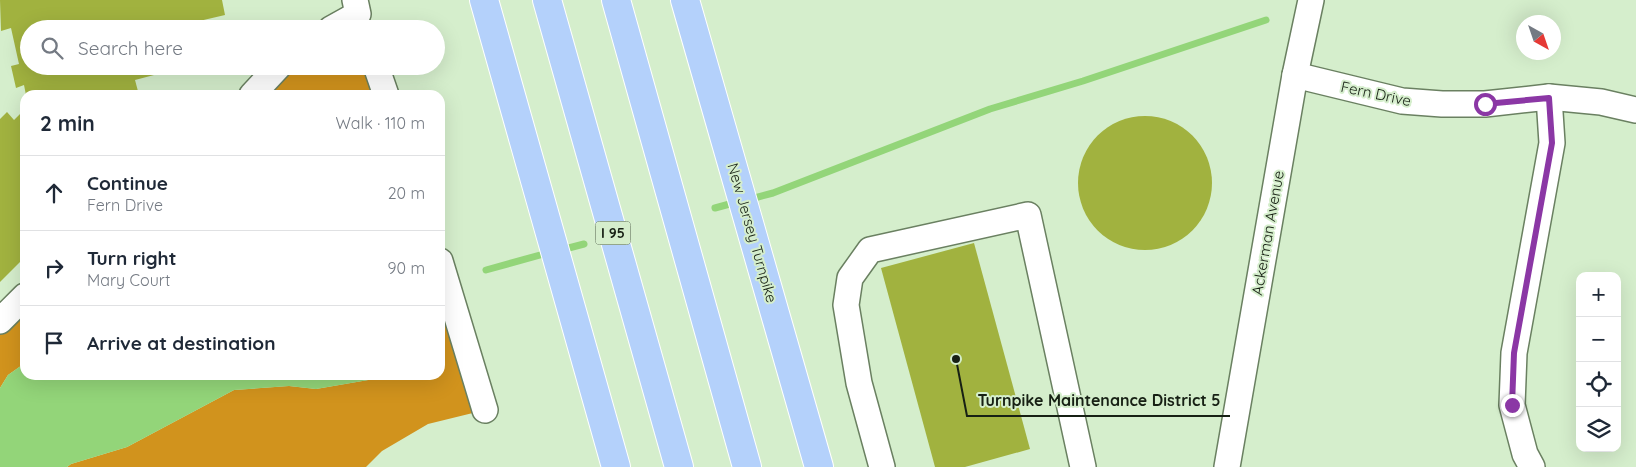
<!DOCTYPE html>
<meta charset="utf-8">
<style>
body{margin:0;font-family:Quicksand,sans-serif;background:#f2f2f3;color:#1f2937}
.controls{position:absolute;right:15px;bottom:15px;display:grid;overflow:hidden;border-radius:10px;box-shadow:0 5px 20px #0002}
.controls button{width:45px;height:45px;display:grid;place-items:center;padding:0;border:0;border-bottom:1px solid #e0e1e3;background:#fff;color:#1f2937;font:25px sans-serif}
.compass{position:absolute;left:1516px;top:15px;width:45px;height:45px;border-radius:50%;background:#fff;box-shadow:0 5px 20px #0002;rotate:140deg}
.stop{position:absolute;width:15px;height:15px;margin:-11px;border:4px solid #8b37a5;border-radius:50%;background:#fff}
.stop.end{background:#8b37a5;border-color:#fff;box-shadow:0 1px 5px #0008}
.list{margin:0;padding:0;list-style:none}
h2{display:flex;justify-content:space-between;align-items:center;height:65px;margin:0;padding:0 20px;font-size:21px}
h2 small{font-size:16px;font-weight:400;color:#747a83}
.list li{display:grid;grid-template-columns:32px 1fr auto;gap:15px;align-items:center;box-sizing:border-box;height:75px;padding:0 20px;border-top:1px solid #e0e1e3}
.list b{display:block;font-size:19px;white-space:nowrap}
.list p{margin:0;font-size:16px;white-space:nowrap;color:#747a83}
.list em{font-size:16px;font-style:normal;color:#747a83}
.icon{flex:none;width:28px;height:28px;fill:none;stroke:currentColor;stroke-width:2;stroke-linecap:round;stroke-linejoin:round}
.map{position:relative;flex:none;width:1636px;height:467px;overflow:hidden}
.search{position:absolute;background:#fff;box-shadow:0 5px 20px #0002;left:20px;top:20px;width:425px;height:55px;display:flex;align-items:center;gap:12px;box-sizing:border-box;padding:0 18px;border-radius:28px;color:#747a83;font-size:19px}
.panel{position:absolute;background:#fff;box-shadow:0 5px 20px #0002;left:20px;top:90px;width:425px;height:290px;border-radius:15px}
.map>svg:first-child{display:block}
</style>
<div class="map">
<svg width="1636" height="467" viewBox="0 0 1636 467">
<rect width="100%" height="100%" fill="#d5eecc"/>
<g fill="#d1931d">
<polygon points="279,66 376,66 386,95 252,95"/>
<polygon points="440,261 485,410 428,424 382,451 366,467 67,467 71,464 127,447 234,390 289,386 316,389 374,379 383,375 440,375"/>
<polygon points="25,296 25,363 8,375 0,388 0,321"/>
</g>
<polygon fill="#93d579" points="25,363 25,375 383,375 374,379 316,389 289,386 234,390 127,447 71,464 67,467 0,467 0,388 8,375"/>
<g fill="none" stroke-linecap="round" stroke-linejoin="round">
<g stroke="#93d579" stroke-width="7">
<polyline points="747,200 773,193 990,109 1083,81 1266,20"/>
<polyline points="715,208 737,202"/>
<polyline points="561,250 584,244"/>
<polyline points="486,270 551,252"/>
</g>
</g>
<g fill="#a1b23f">
<polygon points="0,0 222,0 225,15 165,29 29,29 29,66 151,66 154,75 135,80 139,95 26,95 24,85 16,88 11,66 19,64 11,28 1,31"/>
<polygon points="25,109 25,257 0,282 0,119 7,112 14,120"/>
<circle cx="1145" cy="183" r="67"/>
<polygon points="974,243 1030,449 965,467 935,467 881,268"/>
</g>
<g fill="none" stroke-linecap="round" stroke-linejoin="round">
<defs>
<g id="minor">
<polyline points="331,29 358,14 355,0"/>
<polyline points="376,66 386,95"/>
<polyline points="1295,75 1402,101 1442,104 1485,104 1549,97 1601,102 1636,110"/>
<polyline points="252,95 279,66"/>
<polyline points="440,261 485,410"/>
<polyline points="0,321 25,296"/>
<polyline points="882,467 859,383 846,305 850,278 870,250 1028,215 1083,467"/>
<polyline points="1227,467 1295,75 1311,0"/>
<polyline points="1532,467 1525,454 1512,405 1514,353 1552,143 1549,97"/>
</g>
<g id="highway">
<polyline points="484,0 616,467"/>
<polyline points="547,0 679,467"/>
<polyline points="616,0 747,467"/>
<polyline points="685,0 819,467"/>
</g>
</defs>
<use href="#minor" stroke="#6a8061" stroke-width="28"/>
<use href="#highway" stroke="#fff" stroke-width="30"/>
<use href="#minor" stroke="#fff" stroke-width="25"/>
<use href="#highway" stroke="#b4d1fb" stroke-width="28"/>
</g>
<g fill="none" stroke-linecap="round" stroke-linejoin="round">
<polyline stroke="#8b37a5" stroke-width="6" points="1485,104 1549,98 1552,143 1514,353 1512,405"/>
</g>
<g text-anchor="middle" stroke-width="4" stroke-linejoin="round" paint-order="stroke">
<rect fill="#d5eecc" stroke="#505e4b" stroke-width="1" x="595.5" y="221.5" width="35" height="23" rx="4"/>
<g font-size="14" font-weight="bold" fill="#172014">
<text x="613" y="238">I 95</text>
</g>
<g font-size="15" fill="#172014" stroke="#d5eecc">
<text transform="translate(1376 94) rotate(12)" y="5">Fern Drive</text>
<text transform="translate(752 233) rotate(74)" y="5">New Jersey Turnpike</text>
<text transform="translate(1268 233) rotate(-80)" y="5">Ackerman Avenue</text>
</g>
</g>
<path fill="none" stroke="#172014" stroke-width="2" d="M956 359L967 416H1230"/>
<circle fill="#172014" stroke="#d5eecc" stroke-width="2" cx="956" cy="359" r="5"/>
<g font-size="16" text-anchor="middle" font-weight="bold" fill="#172014" stroke="#d5eecc" stroke-width="4" stroke-linejoin="round" paint-order="stroke">
<text x="1099" y="406">Turnpike Maintenance District 5</text>
</g>
</svg>
<div class="controls">
<button>+</button>
<button>−</button>
<button><svg class="icon" aria-label="locate" viewBox="0 0 24 24"><circle cx="12" cy="12" r="6"/><path d="M12 2v4M12 18v4M2 12h4M18 12h4"/></svg></button>
<button><svg class="icon" aria-label="layers" viewBox="0 0 24 24"><path d="M12 4l9 5-9 5-9-5zM3 14l9 5 9-5"/></svg></button>
</div>
<svg class="compass" viewBox="-18 -18 36 36"><path d="M0-13l5 13h-10z" fill="#e53935"/><path d="M0 13l5-13h-10z" fill="#747a83"/></svg>
<div class="stop" style="left:1485px;top:104px"></div>
<div class="stop end" style="left:1512px;top:405px"></div>
<div class="search"><svg class="icon" aria-label="search" viewBox="0 0 24 24"><circle cx="10" cy="10" r="6"/><path d="M15 15l6 6"/></svg>Search here</div>
<section class="panel">
<h2>2 min<small>Walk · 110 m</small></h2>
<ul class="list">
<li><svg class="icon" aria-label="ahead" viewBox="0 0 24 24"><path d="M12 20V5M6 11l6-6 6 6"/></svg><div><b>Continue</b><p>Fern Drive</p></div><em>20 m</em></li>
<li><svg class="icon" aria-label="right" viewBox="0 0 24 24"><path d="M7 20v-9h11M14 6l5 5-5 5"/></svg><div><b>Turn right</b><p>Mary Court</p></div><em>90 m</em></li>
<li><svg class="icon" aria-label="arrive" viewBox="0 0 24 24"><path d="M6 21V4h12l-3 4 3 4H6"/></svg><div><b>Arrive at destination</b></div></li>
</ul>
</section>
</div>
